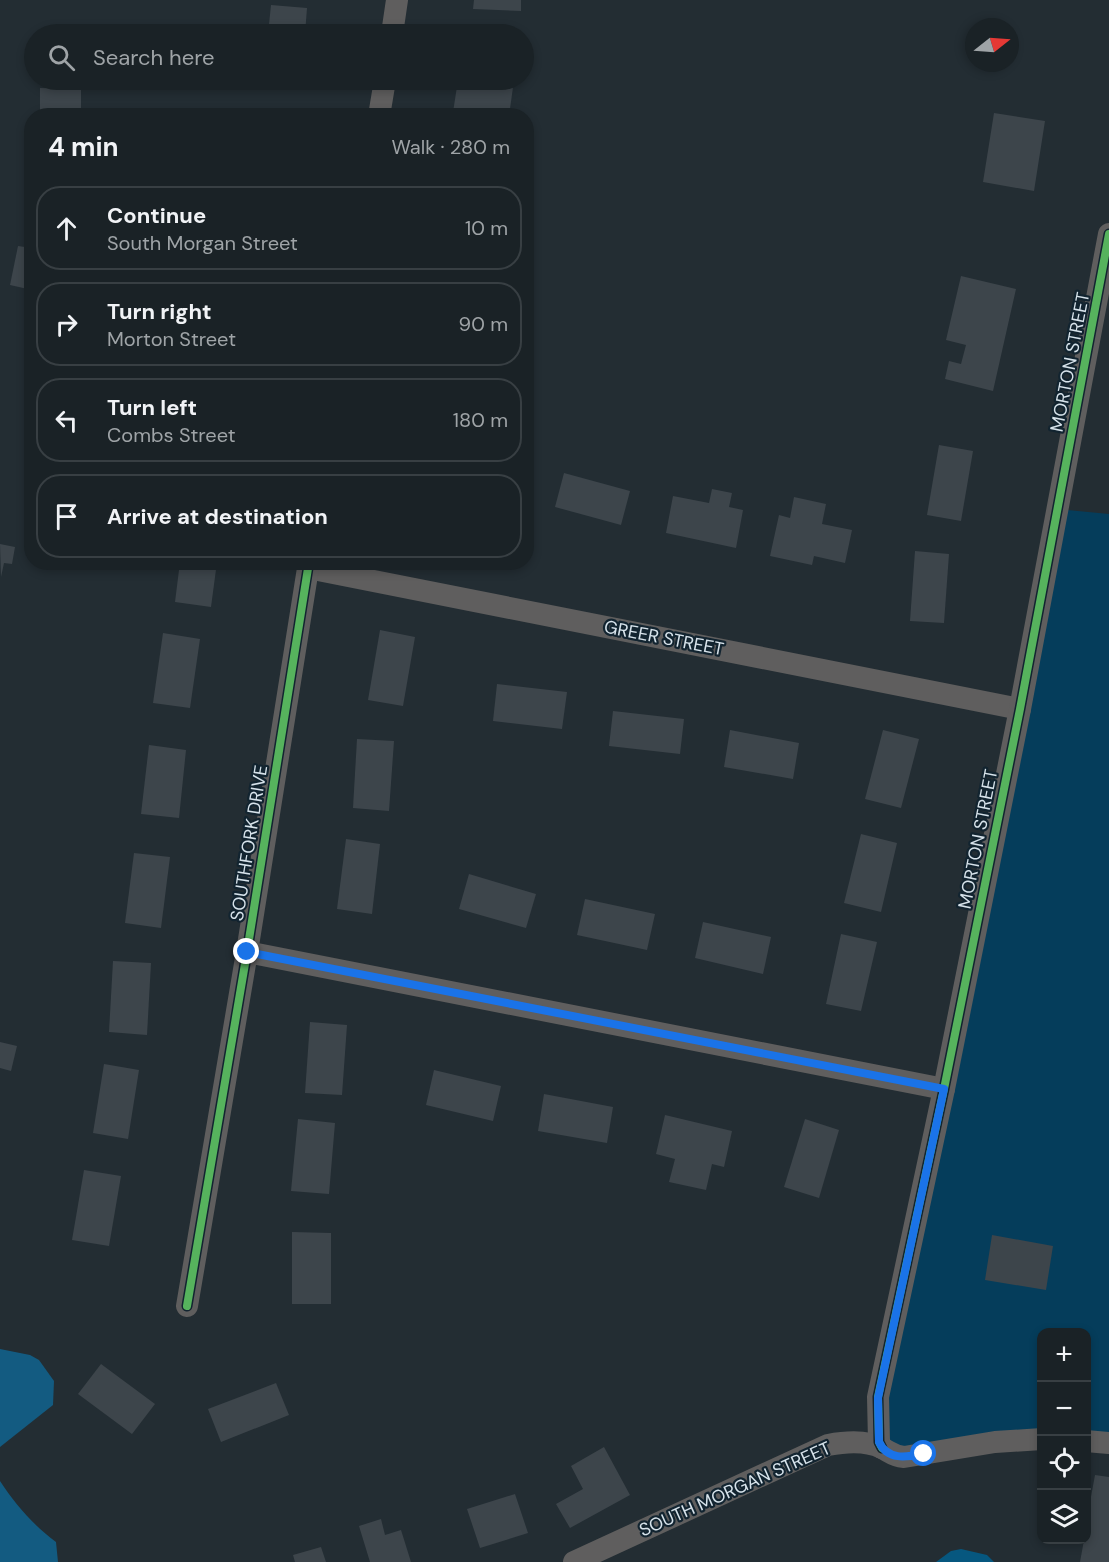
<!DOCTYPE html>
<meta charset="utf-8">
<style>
body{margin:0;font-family:"DM Sans",sans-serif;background:#272f32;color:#f1f3f6}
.controls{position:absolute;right:18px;bottom:18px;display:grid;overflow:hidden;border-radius:12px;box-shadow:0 3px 9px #0003}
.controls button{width:54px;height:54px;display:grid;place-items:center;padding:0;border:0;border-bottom:2px solid #383f43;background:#1a2226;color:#f1f3f6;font:30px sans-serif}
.compass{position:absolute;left:965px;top:18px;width:54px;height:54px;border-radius:50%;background:#1a2226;box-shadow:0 3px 9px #0003;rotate:73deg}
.stop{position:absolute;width:18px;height:18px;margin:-14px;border:4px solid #1a73e8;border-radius:50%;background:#fff}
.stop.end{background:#1a73e8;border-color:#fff;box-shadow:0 2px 6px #0008}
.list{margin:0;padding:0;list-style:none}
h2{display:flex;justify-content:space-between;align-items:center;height:78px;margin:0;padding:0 24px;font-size:26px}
h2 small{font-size:20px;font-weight:400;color:#9fa4a7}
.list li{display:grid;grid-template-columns:39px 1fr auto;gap:18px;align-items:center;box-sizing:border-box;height:84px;margin:0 12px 12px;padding:0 12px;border:2px solid #383f43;border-radius:24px}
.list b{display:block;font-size:22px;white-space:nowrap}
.list p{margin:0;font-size:20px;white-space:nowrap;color:#9fa4a7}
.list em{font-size:20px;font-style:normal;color:#9fa4a7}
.icon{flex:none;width:33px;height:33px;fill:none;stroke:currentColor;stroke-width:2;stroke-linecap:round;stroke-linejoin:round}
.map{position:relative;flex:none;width:1109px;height:1562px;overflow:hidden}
.search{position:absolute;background:#1a2226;box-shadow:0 3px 9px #0003;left:24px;top:24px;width:510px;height:66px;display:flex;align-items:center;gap:15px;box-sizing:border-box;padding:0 21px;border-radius:33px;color:#9fa4a7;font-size:22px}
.panel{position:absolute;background:#1a2226;box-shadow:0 3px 9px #0003;left:24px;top:108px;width:510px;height:462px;border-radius:24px}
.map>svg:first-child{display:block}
</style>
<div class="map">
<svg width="1109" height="1562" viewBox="0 0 1109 1562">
<rect width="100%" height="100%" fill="#232d33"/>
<polygon fill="#053d5b" points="1057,509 1109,514 1109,1443 1087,1441 1086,1332 1042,1332 1041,1439 892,1455 878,1397"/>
<g fill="#135b81">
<polygon points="0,1349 30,1355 39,1360 54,1381 53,1405 0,1447"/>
<path d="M0,1481C15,1504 33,1525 56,1542L58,1562H0Z"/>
</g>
<polygon fill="#06577f" points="961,1549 987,1555 994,1562 936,1562 951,1551"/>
<g fill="#3d454b">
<polygon points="474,0 521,0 521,11 473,9"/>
<polygon points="271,5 307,8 305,34 268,34"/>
<polygon points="133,28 157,31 156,34 132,34"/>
<polygon points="458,80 514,80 509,116 479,116 453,112"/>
<polygon points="40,88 81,89 81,116 40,116"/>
<polygon points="258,108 293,114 293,116 256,116"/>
<polygon points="994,113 1045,121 1034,191 983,182"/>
<polygon points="18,246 32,248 32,290 10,285"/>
<polygon points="961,276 1016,289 993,391 945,379 949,361 961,364 966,345 946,340"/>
<polygon points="939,445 973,451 961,521 927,515"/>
<polygon points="564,473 630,491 621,525 555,507"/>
<polygon points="712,489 732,493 729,507 743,510 736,548 666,533 673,496 709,503"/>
<polygon points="794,497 826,504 822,524 852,530 845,563 814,556 812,565 770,556 779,515 790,518"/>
<polygon points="0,544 15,547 12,564 4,563 1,577"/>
<polygon points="915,551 949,554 944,623 910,621"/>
<polygon points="180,562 217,562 211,607 175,602"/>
<polygon points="380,630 415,637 403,706 368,700"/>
<polygon points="163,633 200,639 190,708 153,703"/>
<polygon points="497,684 567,692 562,729 493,721"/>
<polygon points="613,711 684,719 680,754 609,746"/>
<polygon points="730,730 799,743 793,779 724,767"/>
<polygon points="883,730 919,739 901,808 865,799"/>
<polygon points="357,739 394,741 389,811 353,808"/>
<polygon points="149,745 186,750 179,818 141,814"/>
<polygon points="861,834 897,843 881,912 844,903"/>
<polygon points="346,839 380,844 372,914 337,909"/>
<polygon points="134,853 170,857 161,928 125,923"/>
<polygon points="469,874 536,894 526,928 459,909"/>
<polygon points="585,899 655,914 647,950 577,935"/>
<polygon points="703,922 771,937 763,974 695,958"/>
<polygon points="841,934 877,942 861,1011 826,1004"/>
<polygon points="113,961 151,963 147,1035 109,1032"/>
<polygon points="310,1022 347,1025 342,1095 305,1093"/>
<polygon points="0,1042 17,1046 11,1071 0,1068"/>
<polygon points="104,1064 139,1070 128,1139 93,1133"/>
<polygon points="434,1070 501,1086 493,1121 426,1105"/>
<polygon points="544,1094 613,1107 607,1143 538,1131"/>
<polygon points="665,1115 732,1131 724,1167 712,1164 706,1190 669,1182 675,1159 656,1154"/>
<polygon points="298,1119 335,1123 329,1194 291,1191"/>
<polygon points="805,1119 839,1130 819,1198 784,1187"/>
<polygon points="84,1170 121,1176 109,1246 72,1240"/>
<polygon points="292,1232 331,1233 331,1304 292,1304"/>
<polygon points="992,1235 1053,1246 1046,1290 985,1280"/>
<polygon points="101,1364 155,1404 132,1434 78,1394"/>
<polygon points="276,1383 289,1415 221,1442 208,1409"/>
<polygon points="604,1447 630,1495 570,1528 556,1504 583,1489 571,1466"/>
<polygon points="1095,1475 1109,1477 1109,1562 1080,1562 1084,1540 1086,1540 1086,1524"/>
<polygon points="515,1494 528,1533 480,1548 467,1509"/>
<polygon points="381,1519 385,1535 401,1530 411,1562 370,1562 359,1526"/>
<polygon points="321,1547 326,1562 295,1562 293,1555"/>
</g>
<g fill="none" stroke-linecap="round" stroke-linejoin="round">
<g stroke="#5f5e5e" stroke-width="22">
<polyline points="392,34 397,0"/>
<polyline points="379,116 385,80"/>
<polyline points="308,568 1020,709"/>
<polyline points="247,952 944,1089"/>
<polyline points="187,1306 247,952 309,562"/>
<polyline points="1086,1441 1109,1443"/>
<polyline points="882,1448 879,1442 878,1397 944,1089 1020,709 1109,234"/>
<path d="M574,1562L828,1445C844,1442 866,1440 882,1448C890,1452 893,1456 904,1457L995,1442L1042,1439"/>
</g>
<defs>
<g id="cycleway">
<polyline points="187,1306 247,952 309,562"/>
<polyline points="882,1448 879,1442 878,1397 944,1089 1020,709 1109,234"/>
</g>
</defs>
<use href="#cycleway" stroke="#122430" stroke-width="11"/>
<use href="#cycleway" stroke="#56b35d" stroke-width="8"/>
</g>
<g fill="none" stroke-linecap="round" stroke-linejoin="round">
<path stroke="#1a73e8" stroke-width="8" d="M247,952L944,1089L878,1398L879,1442C888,1461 907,1457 924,1454"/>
</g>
<g text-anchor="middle" stroke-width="4.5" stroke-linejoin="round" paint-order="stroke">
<g font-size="18" fill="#d7e3eb" stroke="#122430">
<text transform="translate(1070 362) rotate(-79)" y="6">MORTON STREET</text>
<text transform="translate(664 638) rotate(11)" y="6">GREER STREET</text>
<text transform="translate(978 839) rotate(-79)" y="6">MORTON STREET</text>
<text transform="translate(249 843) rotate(-81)" y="6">SOUTHFORK DRIVE</text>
<text transform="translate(735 1489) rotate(-24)" y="6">SOUTH MORGAN STREET</text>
</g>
</g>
</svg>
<div class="controls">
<button>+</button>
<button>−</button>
<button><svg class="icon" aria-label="locate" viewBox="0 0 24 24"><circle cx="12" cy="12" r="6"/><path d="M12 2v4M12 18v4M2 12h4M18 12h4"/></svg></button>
<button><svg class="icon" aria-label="layers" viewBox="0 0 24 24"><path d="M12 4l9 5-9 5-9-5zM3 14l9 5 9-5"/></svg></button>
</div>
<svg class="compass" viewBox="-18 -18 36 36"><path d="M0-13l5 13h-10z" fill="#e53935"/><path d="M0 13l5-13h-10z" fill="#9fa4a7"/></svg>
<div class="stop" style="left:924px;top:1454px"></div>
<div class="stop end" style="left:247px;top:952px"></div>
<div class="search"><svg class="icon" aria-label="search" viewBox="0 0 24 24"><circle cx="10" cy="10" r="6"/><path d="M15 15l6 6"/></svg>Search here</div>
<section class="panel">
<h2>4 min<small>Walk · 280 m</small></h2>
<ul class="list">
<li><svg class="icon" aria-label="ahead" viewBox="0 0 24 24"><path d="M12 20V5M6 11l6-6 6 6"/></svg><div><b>Continue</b><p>South Morgan Street</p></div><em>10 m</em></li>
<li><svg class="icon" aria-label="right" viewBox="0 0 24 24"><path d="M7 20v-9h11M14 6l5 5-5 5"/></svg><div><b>Turn right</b><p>Morton Street</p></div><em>90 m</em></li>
<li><svg class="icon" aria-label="left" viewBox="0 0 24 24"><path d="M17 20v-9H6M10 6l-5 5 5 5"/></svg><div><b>Turn left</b><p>Combs Street</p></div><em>180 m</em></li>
<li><svg class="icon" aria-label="arrive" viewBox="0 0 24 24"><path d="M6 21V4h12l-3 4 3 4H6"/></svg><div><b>Arrive at destination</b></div></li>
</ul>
</section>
</div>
